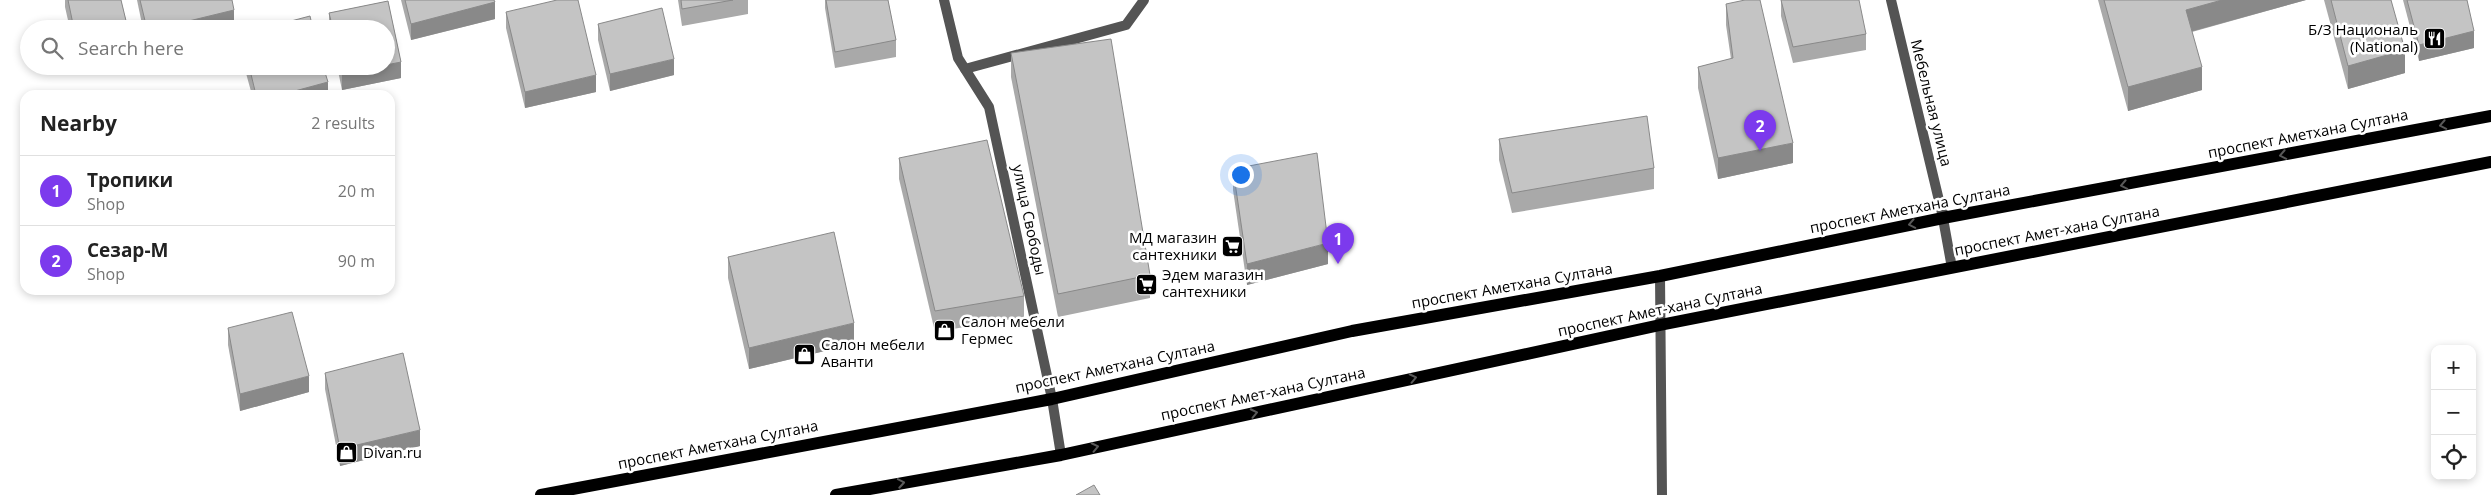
<!DOCTYPE html>
<meta charset="utf-8">
<style>
body{margin:0;font-family:"Open Sans",sans-serif;background:#f2f2f2;color:#222}
.controls{position:absolute;right:15px;bottom:15px;display:grid;overflow:hidden;border-radius:10px;box-shadow:0 2px 8px #0003}
.controls button{width:45px;height:45px;display:grid;place-items:center;padding:0;border:0;border-bottom:1px solid #e0e0e0;background:#fff;color:#222;font:25px sans-serif}
.you{position:absolute;left:1240px;top:174px;width:18px;height:18px;margin:-12px;border:4px solid #fff;border-radius:50%;background:#1a73e8;box-shadow:0 0 0 8px #1a73e833}
.badge{display:grid;place-items:center;width:32px;height:32px;border-radius:50%;background:#7c3aed;color:#fff;font-size:16px;font-weight:700}
.pin{position:absolute;translate:-50% -41px;filter:drop-shadow(0 1px 2px #0008)}
.pin::after{content:'';position:absolute;top:26px;width:18px;height:15px;background:inherit;clip-path:polygon(0 0,100% 0,50% 100%)}
.list{margin:0;padding:0;list-style:none}
h2{display:flex;justify-content:space-between;align-items:center;height:65px;margin:0;padding:0 20px;font-size:21px}
h2 small{font-size:16px;font-weight:400;color:#767676}
.list li{display:grid;grid-template-columns:32px 1fr auto;gap:15px;align-items:center;box-sizing:border-box;height:70px;padding:0 20px;border-top:1px solid #e0e0e0}
.list b{display:block;font-size:19px;white-space:nowrap}
.list p{margin:0;font-size:16px;white-space:nowrap;color:#767676}
.list em{font-size:16px;font-style:normal;color:#767676}
.icon{flex:none;width:28px;height:28px;fill:none;stroke:currentColor;stroke-width:2;stroke-linecap:round;stroke-linejoin:round}
.map{position:relative;flex:none;width:2491px;height:495px;overflow:hidden}
.search{position:absolute;background:#fff;box-shadow:0 2px 8px #0003;left:20px;top:20px;width:375px;height:55px;display:flex;align-items:center;gap:12px;box-sizing:border-box;padding:0 18px;border-radius:28px;color:#767676;font-size:19px}
.panel{position:absolute;background:#fff;box-shadow:0 2px 8px #0003;left:20px;top:90px;width:375px;height:205px;border-radius:15px}
.map>svg:first-child{display:block}
</style>
<div class="map">
<svg width="2491" height="495" viewBox="0 0 2491 495">
<rect width="100%" height="100%" fill="#fff"/>
<g fill="none" stroke-linecap="round" stroke-linejoin="round">
<g stroke="#545454" stroke-width="10">
<polyline points="965,69 1126,25 1144,0"/>
<polyline points="1660,276 1662,495"/>
</g>
<g stroke="#545454" stroke-width="10">
<polyline points="944,0 958,58 989,107 1052,399 1061,455"/>
<polyline points="1891,0 1942,213 1948,217"/>
<polyline points="1942,213 1952,268"/>
</g>
<g stroke="#000" stroke-width="12">
<polyline points="541,495 1052,399 1352,331 1660,276 1948,217 2491,116"/>
<polyline points="836,495 1061,455 1660,325 2491,162"/>
</g>
</g>
<g fill="#a9a9a9">
<polygon points="65,0 121,0 128,29 70,29 65,7"/>
<polygon points="137,0 232,0 234,27 226,29 143,29"/>
<polygon points="401,0 494,0 495,19 411,40"/>
<polygon points="678,0 748,0 748,14 682,26"/>
<polygon points="825,0 888,0 896,40 896,57 835,68 825,8"/>
<polygon points="1781,0 1866,34 1866,50 1793,63 1781,16"/>
<polygon points="2098,0 2306,0 2192,32 2202,90 2128,111"/>
<polygon points="2324,0 2391,0 2405,73 2348,89"/>
<polygon points="2403,0 2467,0 2474,48 2419,61"/>
<polygon points="388,1 401,62 401,78 342,90 337,66 386,66 386,29 329,29 329,13"/>
<polygon points="1726,4 1793,163 1718,179 1698,88 1698,67 1731,59 1726,25"/>
<polygon points="506,12 596,92 525,108 506,28"/>
<polygon points="598,24 674,75 610,91 598,40"/>
<polygon points="1011,53 1150,275 1150,298 1058,317 1011,77"/>
<polygon points="244,66 323,66 328,95 252,95"/>
<polygon points="1499,139 1654,168 1654,189 1512,213 1499,160"/>
<polygon points="899,158 1024,296 1024,317 935,332 899,179"/>
<polygon points="1233,169 1328,264 1247,285 1233,190"/>
<polygon points="728,257 854,344 749,369 728,278"/>
<polygon points="228,328 309,392 240,411 228,345"/>
<polygon points="325,373 420,446 340,466 325,389"/>
</g>
<g fill="#898989">
<polygon points="2222,0 2306,0 2186,33 2186,10"/>
<polygon points="495,2 495,19 411,40 411,24"/>
<polygon points="234,10 234,27 226,29 156,29"/>
<polygon points="2474,31 2474,48 2419,61 2419,45"/>
<polygon points="2405,50 2405,73 2348,89 2348,66"/>
<polygon points="674,59 674,75 610,91 610,74"/>
<polygon points="401,62 401,78 342,90 342,74 379,66 386,66 386,65"/>
<polygon points="2202,67 2202,90 2128,111 2128,87"/>
<polygon points="596,75 596,92 525,108 525,92"/>
<polygon points="328,82 328,95 280,95"/>
<polygon points="1793,143 1793,163 1718,179 1718,158"/>
<polygon points="1328,243 1328,264 1247,285 1247,264"/>
<polygon points="854,323 854,344 749,369 749,348"/>
<polygon points="309,376 309,392 240,411 240,394"/>
<polygon points="420,430 420,446 340,466 340,449"/>
</g>
<g fill="#c4c4c4" stroke="#898989">
<polygon points="68,0 121,0 128,29 74,29"/>
<polygon points="140,0 232,0 234,10 156,29 147,29"/>
<polygon points="405,0 494,0 495,2 411,24"/>
<polygon points="557,0 578,0 596,75 525,92 506,12"/>
<polygon points="681,0 733,0 682,9"/>
<polygon points="826,0 888,0 896,40 835,52"/>
<polygon points="1745,0 1760,0 1793,143 1718,158 1698,67 1733,58 1726,4"/>
<polygon points="1781,0 1859,0 1866,34 1793,47"/>
<polygon points="2104,0 2222,0 2186,10 2202,67 2128,87"/>
<polygon points="2331,0 2391,0 2405,50 2348,66"/>
<polygon points="2407,0 2467,0 2474,31 2419,45"/>
<polygon points="388,1 401,62 386,65 386,29 333,29 329,13"/>
<polygon points="662,8 674,59 610,74 598,24"/>
<polygon points="310,16 313,29 261,29"/>
<polygon points="1111,39 1150,275 1058,294 1011,53"/>
<polygon points="249,66 323,66 328,82 280,95 256,95"/>
<polygon points="341,66 379,66 342,74"/>
<polygon points="1647,116 1654,168 1512,193 1499,139"/>
<polygon points="987,140 1024,296 935,311 899,158"/>
<polygon points="1317,153 1328,243 1247,264 1233,169"/>
<polygon points="834,232 854,323 749,348 728,257"/>
<polygon points="292,312 309,376 240,394 228,328"/>
<polygon points="403,353 420,430 340,449 325,373"/>
<polygon points="1094,485 1100,495 1076,495"/>
</g>
<defs><path id="oneway-chevron" d="M-2-3.5L2.5 0L-2 3.5" fill="none" stroke-width="1.6" stroke-linecap="round" stroke-linejoin="round" transform="scale(1.25)"/></defs>
<g stroke="#595959">
<use href="#oneway-chevron" transform="translate(2443 125) rotate(169)"/>
<use href="#oneway-chevron" transform="translate(2283 155) rotate(169)"/>
<use href="#oneway-chevron" transform="translate(2124 185) rotate(169)"/>
<use href="#oneway-chevron" transform="translate(1912 224) rotate(169)"/>
<use href="#oneway-chevron" transform="translate(1413 378) rotate(-12)"/>
<use href="#oneway-chevron" transform="translate(1254 413) rotate(-12)"/>
<use href="#oneway-chevron" transform="translate(1095 447) rotate(-12)"/>
<use href="#oneway-chevron" transform="translate(901 483) rotate(-10)"/>
</g>
<defs>
<symbol id="restaurant-square" viewBox="-11 -11 22 22"><rect x="-9" y="-9" width="18" height="18" rx="4" fill="#000" stroke="#fff"/><path d="M-5-6h1v4h1v-4h1v4h1v-4h1v5L-1.5 .5V6h-2V.5L-5-1ZM5-6V6H3V1.5H1.5Q1.5-4 5-6Z" fill="#fff"/></symbol>
<symbol id="supermarket-square" viewBox="-11 -11 22 22"><rect x="-9" y="-9" width="18" height="18" rx="4" fill="#000" stroke="#fff"/><path d="M-6-5.5h2.5l.6 2H6L4.5 2H-2.5L-4.4-4H-6ZM-1.5 3.2a1.3 1.3 0 1 0 .1 0ZM3 3.2a1.3 1.3 0 1 0 .1 0Z" fill="#fff"/></symbol>
<symbol id="shop-square" viewBox="-11 -11 22 22"><rect x="-9" y="-9" width="18" height="18" rx="4" fill="#000" stroke="#fff"/><path d="M-5-2.5h2.3a2.7 3.5 0 0 1 5.4 0H5L5.5 6h-11ZM-1.5-2.5h3a1.5 2.3 0 0 0-3 0Z" fill="#fff"/></symbol>
</defs>
<g fill-rule="evenodd">
<use href="#restaurant-square" x="2422" y="26" width="25" height="25"/>
<use href="#supermarket-square" x="1220" y="234" width="25" height="25"/>
<use href="#supermarket-square" x="1134" y="272" width="25" height="25"/>
<use href="#shop-square" x="932" y="318" width="25" height="25"/>
<use href="#shop-square" x="792" y="342" width="25" height="25"/>
<use href="#shop-square" x="334" y="440" width="25" height="25"/>
</g>
<g text-anchor="middle" stroke-width="5" stroke-linejoin="round" paint-order="stroke">
<g font-size="15" fill="#000" stroke="#fff" text-anchor="start">
<text x="2418" y="35" text-anchor="end">Б/З Националь<tspan x="2418" dy="17">(National)</tspan></text>
<text x="1217" y="243" text-anchor="end">МД магазин<tspan x="1217" dy="17">сантехники</tspan></text>
<text x="1162" y="280">Эдем магазин<tspan x="1162" dy="17">сантехники</tspan></text>
<text x="961" y="327">Салон мебели<tspan x="961" dy="17">Гермес</tspan></text>
<text x="821" y="350">Салон мебели<tspan x="821" dy="17">Аванти</tspan></text>
<text x="363" y="458">Divan.ru</text>
</g>
<g font-size="15" fill="#000" stroke="#fff">
<text transform="translate(1931 103) rotate(76)" y="5">Мебельная улица</text>
<text transform="translate(2308 134) rotate(-11)" y="5">проспект Аметхана Султана</text>
<text transform="translate(1910 209) rotate(-11)" y="5">проспект Аметхана Султана</text>
<text transform="translate(1029 220) rotate(78)" y="5">улица Свободы</text>
<text transform="translate(2057 231) rotate(-11)" y="5">проспект Амет-хана Султана</text>
<text transform="translate(1512 286) rotate(-10)" y="5">проспект Аметхана Султана</text>
<text transform="translate(1660 310) rotate(-12)" y="5">проспект Амет-хана Султана</text>
<text transform="translate(1115 367) rotate(-12)" y="5">проспект Аметхана Султана</text>
<text transform="translate(1263 394) rotate(-12)" y="5">проспект Амет-хана Султана</text>
<text transform="translate(718 445) rotate(-11)" y="5">проспект Аметхана Султана</text>
</g>
</g>
</svg>
<div class="controls">
<button>+</button>
<button>−</button>
<button><svg class="icon" aria-label="locate" viewBox="0 0 24 24"><circle cx="12" cy="12" r="6"/><path d="M12 2v4M12 18v4M2 12h4M18 12h4"/></svg></button>
</div>
<div class="you"></div>
<div class="pin badge" style="left:1338px;top:264px">1</div>
<div class="pin badge" style="left:1760px;top:151px">2</div>
<div class="search"><svg class="icon" aria-label="search" viewBox="0 0 24 24"><circle cx="10" cy="10" r="6"/><path d="M15 15l6 6"/></svg>Search here</div>
<section class="panel">
<h2>Nearby<small>2 results</small></h2>
<ul class="list">
<li><span class="badge">1</span><div><b>Тропики</b><p>Shop</p></div><em>20 m</em></li>
<li><span class="badge">2</span><div><b>Сезар-М</b><p>Shop</p></div><em>90 m</em></li>
</ul>
</section>
</div>
